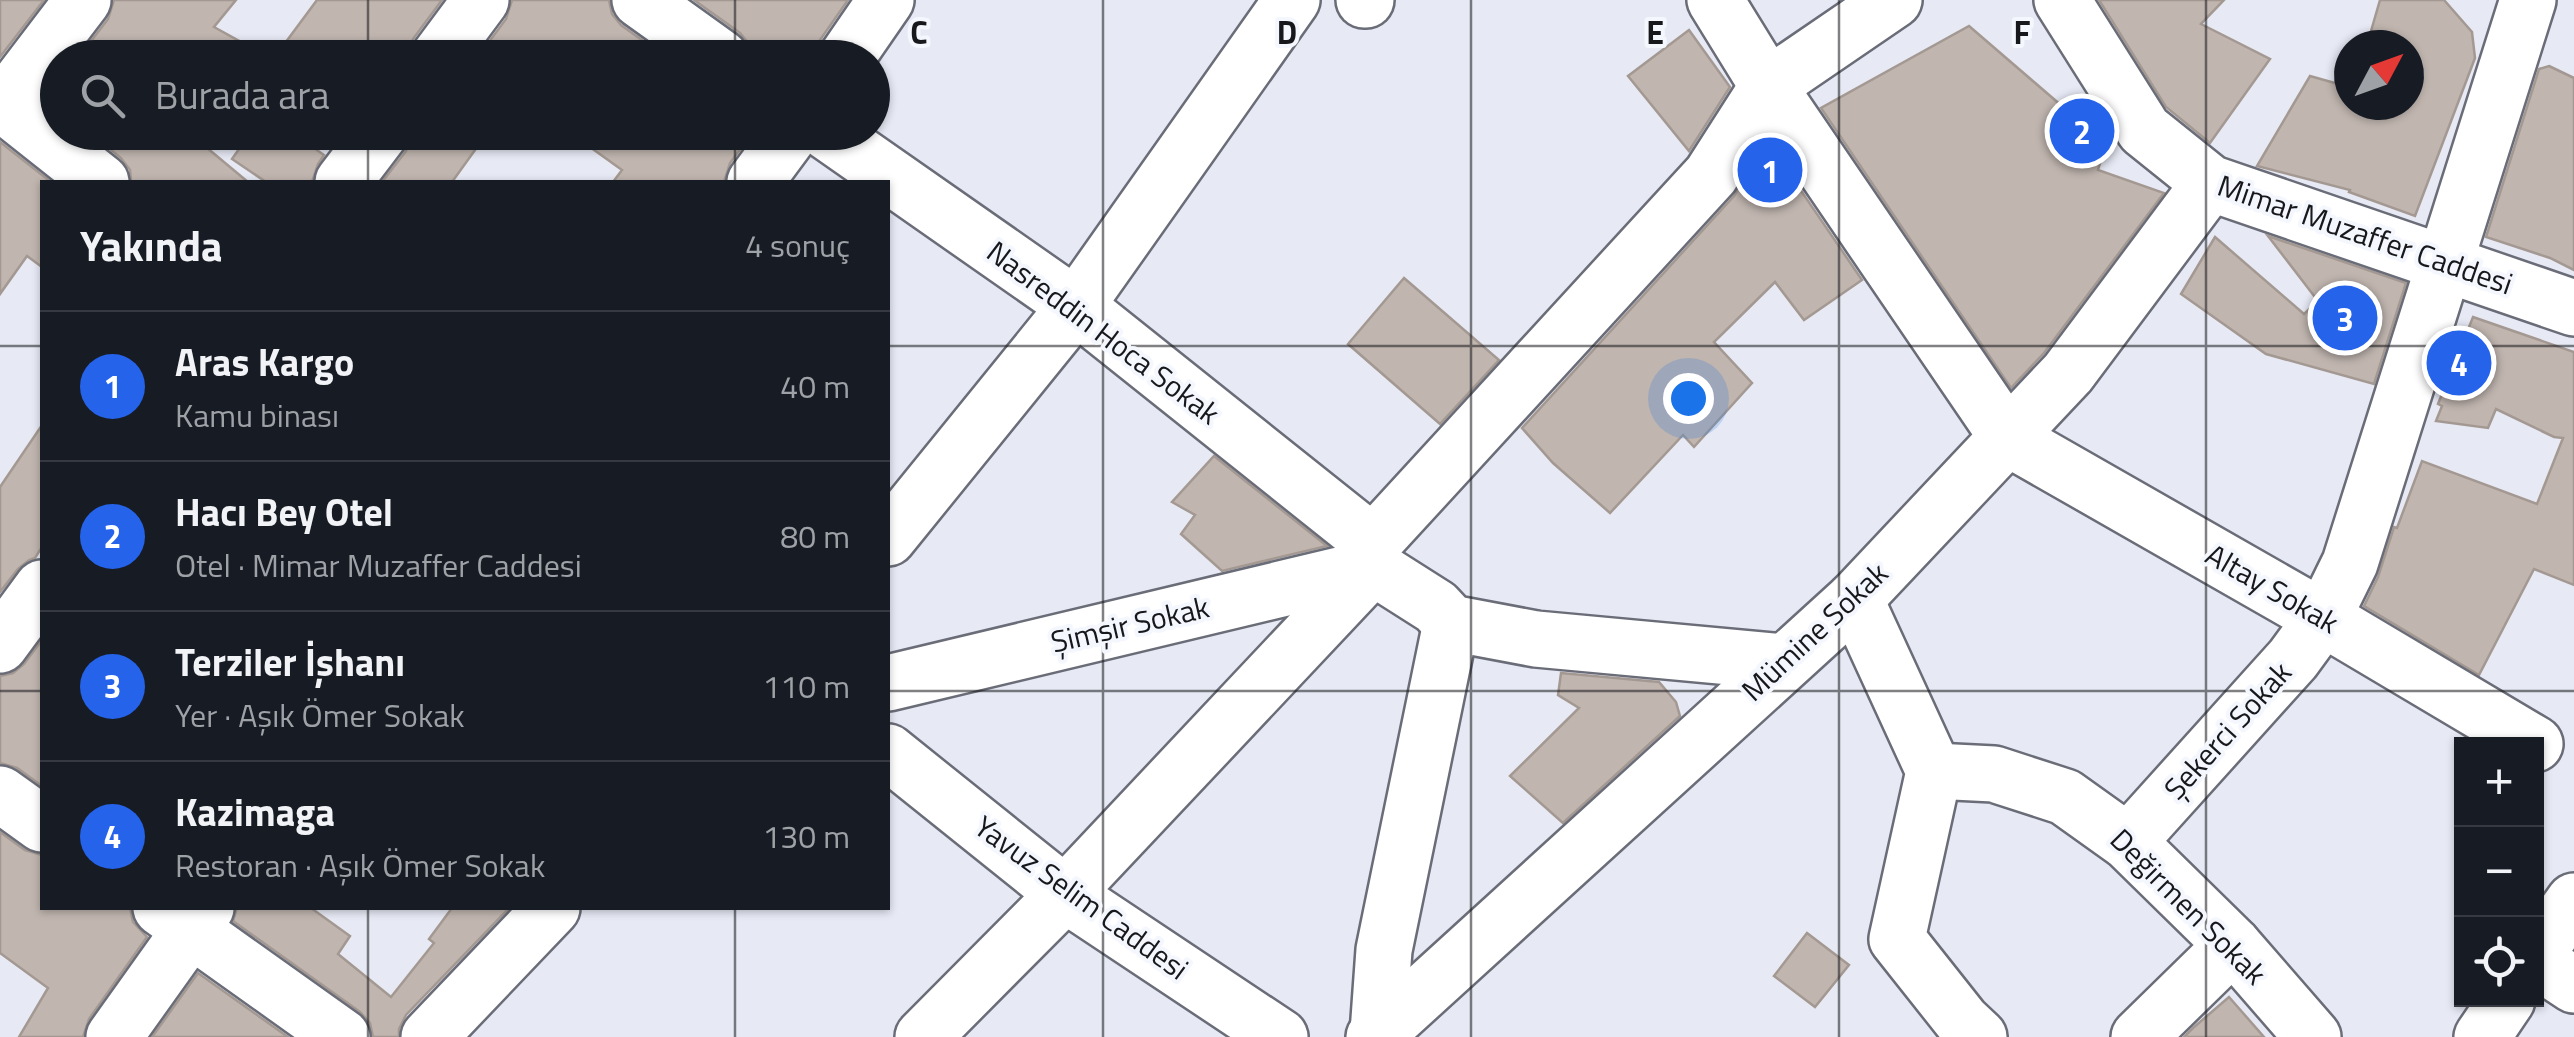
<!DOCTYPE html>
<html lang="tr">
<meta charset="utf-8">
<style>
body{margin:0;font-family:"Titillium Web",sans-serif;background:#242831;color:#f1f3f6}
.controls{position:absolute;right:30px;bottom:30px;display:grid;overflow:hidden;border-radius:0px;box-shadow:0 2px 8px #0004}
.controls button{width:90px;height:90px;display:grid;place-items:center;padding:0;border:0;border-bottom:2px solid #363941;background:#171b24;color:#f1f3f6;font:50px sans-serif}
.compass{position:absolute;left:2334px;top:30px;width:90px;height:90px;border-radius:50%;background:#171b24;box-shadow:0 2px 8px #0004;rotate:49deg}
.you{position:absolute;left:1688px;top:398px;width:35px;height:35px;margin:-25px;border:8px solid #fff;border-radius:50%;background:#1a73e8;box-shadow:0 0 0 15px #1a73e833}
.badge{display:grid;place-items:center;width:65px;height:65px;border-radius:50%;background:#2563eb;color:#fff;font-size:32px;font-weight:700}
.pin{position:absolute;translate:-50% -50%;border:5px solid #fff;box-shadow:0 2px 10px #0006}
.list{margin:0;padding:0;list-style:none}
h2{display:flex;justify-content:space-between;align-items:center;height:130px;margin:0;padding:0 40px;font-size:42px}
h2 small{font-size:32px;font-weight:400;color:#9ea1a6}
.list li{display:grid;grid-template-columns:65px 1fr auto;gap:30px;align-items:center;box-sizing:border-box;height:150px;padding:0 40px;border-top:2px solid #363941}
.list b{display:block;font-size:38px;white-space:nowrap}
.list p{margin:0;font-size:32px;white-space:nowrap;color:#9ea1a6}
.list em{font-size:32px;font-style:normal;color:#9ea1a6}
.icon{flex:none;width:55px;height:55px;fill:none;stroke:currentColor;stroke-width:2;stroke-linecap:round;stroke-linejoin:round}
.map{position:relative;flex:none;width:2574px;height:1037px;overflow:hidden}
.search{position:absolute;background:#171b24;box-shadow:0 2px 8px #0004;left:40px;top:40px;width:850px;height:110px;display:flex;align-items:center;gap:25px;box-sizing:border-box;padding:0 35px;border-radius:55px;color:#9ea1a6;font-size:38px}
.panel{position:absolute;background:#171b24;box-shadow:0 2px 8px #0004;left:40px;top:180px;width:850px;height:730px;border-radius:0px}
.map>svg:first-child{display:block}
</style>
<div class="map">
<svg width="2574" height="1037" viewBox="0 0 2574 1037">
<rect width="100%" height="100%" fill="#e7eaf5"/>
<g fill="#c0b5af" stroke="#a49992" stroke-width="2.5">
<polygon points="0,0 44,0 0,57"/>
<polygon points="114,0 236,0 214,27 270,58 78,58 108,19"/>
<polygon points="317,0 442,0 413,39 407,58 274,58"/>
<polygon points="512,0 609,0 612,14 621,25 667,58 477,58 506,19"/>
<polygon points="694,0 848,0 820,40 815,58 752,58 749,44 740,33"/>
<polygon points="2099,0 2224,0 2201,24 2270,59 2210,143 2166,107"/>
<polygon points="2380,0 2444,0 2472,32 2475,58 2415,216 2349,192 2350,190 2257,166 2310,76 2349,87 2349,105 2409,105 2409,45 2367,45"/>
<polygon points="1969,26 2106,144 2098,170 2164,193 2044,353 2011,388 1821,108"/>
<polygon points="1689,30 1730,87 1689,151 1628,76"/>
<polygon points="2549,66 2574,78 2574,270 2550,258 2486,237 2539,69"/>
<polygon points="89,132 188,132 248,182 134,182 131,181 130,170 121,158"/>
<polygon points="251,132 291,132 324,155 318,164 312,182 266,182 232,159"/>
<polygon points="414,132 488,132 452,182 382,182 406,151"/>
<polygon points="569,132 753,132 730,163 724,182 613,182 622,170"/>
<polygon points="0,142 51,182 42,182 42,267 27,256 0,294"/>
<polygon points="1776,154 1862,280 1804,320 1775,282 1714,342 1752,383 1694,447 1683,435 1610,513 1553,463 1522,428 1734,196 1742,184 1743,188"/>
<polygon points="2268,236 2406,283 2374,384 2266,354 2181,294 2215,237 2304,314 2318,301"/>
<polygon points="1404,278 1499,360 1440,424 1348,344"/>
<polygon points="2473,317 2574,352 2574,585 2534,569 2479,675 2364,606 2378,577 2394,527 2397,528 2422,461 2537,504 2563,438 2554,437 2496,409 2488,428 2436,421 2442,406 2438,404"/>
<polygon points="42,425 42,547 35,558 29,560 18,569 0,592 0,487"/>
<polygon points="1214,456 1327,546 1222,571 1181,534 1195,515 1172,502"/>
<polygon points="42,640 42,786 17,768 0,763 0,676 13,673 24,664"/>
<polygon points="1561,673 1659,682 1676,702 1680,716 1563,823 1510,776 1579,708 1558,695"/>
<polygon points="0,832 25,850 42,855 42,908 130,908 133,922 147,937 89,1019 83,1037 19,1037 48,988 0,953"/>
<polygon points="237,908 311,908 350,936 338,954 391,997 434,943 429,939 452,908 509,908 406,1015 399,1029 399,1037 373,1037 370,1023 360,1012 233,921"/>
<polygon points="1807,933 1849,965 1815,1007 1774,976"/>
<polygon points="198,973 288,1037 152,1037"/>
<polygon points="2229,997 2264,1037 2184,1037 2193,1028"/>
</g>
<g fill="none" stroke-linecap="round" stroke-linejoin="round">
<defs>
<g id="minor">
<polyline points="640,0 721,58"/>
<polyline points="1364,0 1366,0"/>
<polyline points="1715,0 1768,86 2008,438 2323,618 2535,744"/>
<polyline points="2062,0 2144,130 2210,183 2574,308"/>
<polyline points="438,58 481,0"/>
<polyline points="846,58 886,0"/>
<polyline points="0,102 101,182"/>
<polyline points="0,109 83,0"/>
<polyline points="827,132 1076,306 1373,543"/>
<polyline points="343,182 381,132"/>
<polyline points="755,182 792,132"/>
<polyline points="888,538 1076,306 1292,0"/>
<polyline points="1855,599 1934,771 1897,939 1962,1021 1979,1037"/>
<polyline points="0,645 42,588"/>
<polyline points="888,683 1373,567 1436,607 1451,623 1536,639 1784,662"/>
<polyline points="888,752 1065,894 1280,1037"/>
<polyline points="1934,771 1994,774 2065,797 2128,842 2233,945 2313,1037"/>
<polyline points="0,794 42,824"/>
<polyline points="2128,842 2293,659 2323,618 2350,563 2528,0"/>
<polyline points="161,908 342,1037"/>
<polyline points="2536,954 2574,901"/>
<polyline points="2536,960 2574,985"/>
<polyline points="1378,1033 1384,950 1451,623"/>
<polyline points="114,1037 206,908"/>
<polyline points="429,1037 552,908"/>
<polyline points="923,1037 1065,894 1373,567 1373,543 1711,175 1768,86 1894,0"/>
<polyline points="1374,1037 1855,599 2068,373 2210,183"/>
<polyline points="2139,1037 2233,945"/>
<polyline points="2482,1037 2507,1000"/>
</g>
</defs>
<use href="#minor" stroke="#6a6d77" stroke-width="60"/>
<use href="#minor" stroke="#fff" stroke-width="55"/>
</g>
<path fill="none" stroke="#17181c" stroke-width="2.5" stroke-opacity="0.55" d="M368,0V58M735,0V58M1103,0V1037M1471,0V1037M1839,0V1037M2206,0V1037M368,132V182M735,132V182M0,346H42M888,346H2574M0,691H42M888,691H2574M368,908V1037M735,908V1037"/>
<g text-anchor="middle" stroke-width="8" stroke-linejoin="round" paint-order="stroke">
<g font-size="30" fill="#17181c" stroke="#f5f7fe">
<text transform="translate(2365 235) rotate(19)" y="10">Mimar Muzaffer Caddesi</text>
<text transform="translate(1103 333) rotate(37)" y="10">Nasreddin Hoca Sokak</text>
<text transform="translate(2272 589) rotate(30)" y="10">Altay Sokak</text>
<text transform="translate(1130 625) rotate(-13)" y="10">Şimşir Sokak</text>
<text transform="translate(1815 632) rotate(-43)" y="10">Mümine Sokak</text>
<text transform="translate(2228 731) rotate(-48)" y="10">Şekerci Sokak</text>
<text transform="translate(1081 898) rotate(36)" y="10">Yavuz Selim Caddesi</text>
<text transform="translate(2188 907) rotate(45)" y="10">Değirmen Sokak</text>
</g>
</g>
<g font-size="32" text-anchor="middle" font-weight="bold" fill="#17181c" stroke="#f5f7fe" stroke-width="8" stroke-linejoin="round" paint-order="stroke">
<text x="919" y="44">C</text>
<text x="1287" y="44">D</text>
<text x="1655" y="44">E</text>
<text x="2022" y="44">F</text>
</g>
</svg>
<div class="controls">
<button>+</button>
<button>−</button>
<button><svg class="icon" aria-label="locate" viewBox="0 0 24 24"><circle cx="12" cy="12" r="6"/><path d="M12 2v4M12 18v4M2 12h4M18 12h4"/></svg></button>
</div>
<svg class="compass" viewBox="-18 -18 36 36"><path d="M0-13l5 13h-10z" fill="#e53935"/><path d="M0 13l5-13h-10z" fill="#9ea1a6"/></svg>
<div class="you"></div>
<div class="pin badge" style="left:1770px;top:170px">1</div>
<div class="pin badge" style="left:2082px;top:131px">2</div>
<div class="pin badge" style="left:2345px;top:318px">3</div>
<div class="pin badge" style="left:2459px;top:363px">4</div>
<div class="search"><svg class="icon" aria-label="search" viewBox="0 0 24 24"><circle cx="10" cy="10" r="6"/><path d="M15 15l6 6"/></svg>Burada ara</div>
<section class="panel">
<h2>Yakında<small>4 sonuç</small></h2>
<ul class="list">
<li><span class="badge">1</span><div><b>Aras Kargo</b><p>Kamu binası</p></div><em>40 m</em></li>
<li><span class="badge">2</span><div><b>Hacı Bey Otel</b><p>Otel · Mimar Muzaffer Caddesi</p></div><em>80 m</em></li>
<li><span class="badge">3</span><div><b>Terziler İşhanı</b><p>Yer · Aşık Ömer Sokak</p></div><em>110 m</em></li>
<li><span class="badge">4</span><div><b>Kazimaga</b><p>Restoran · Aşık Ömer Sokak</p></div><em>130 m</em></li>
</ul>
</section>
</div>
